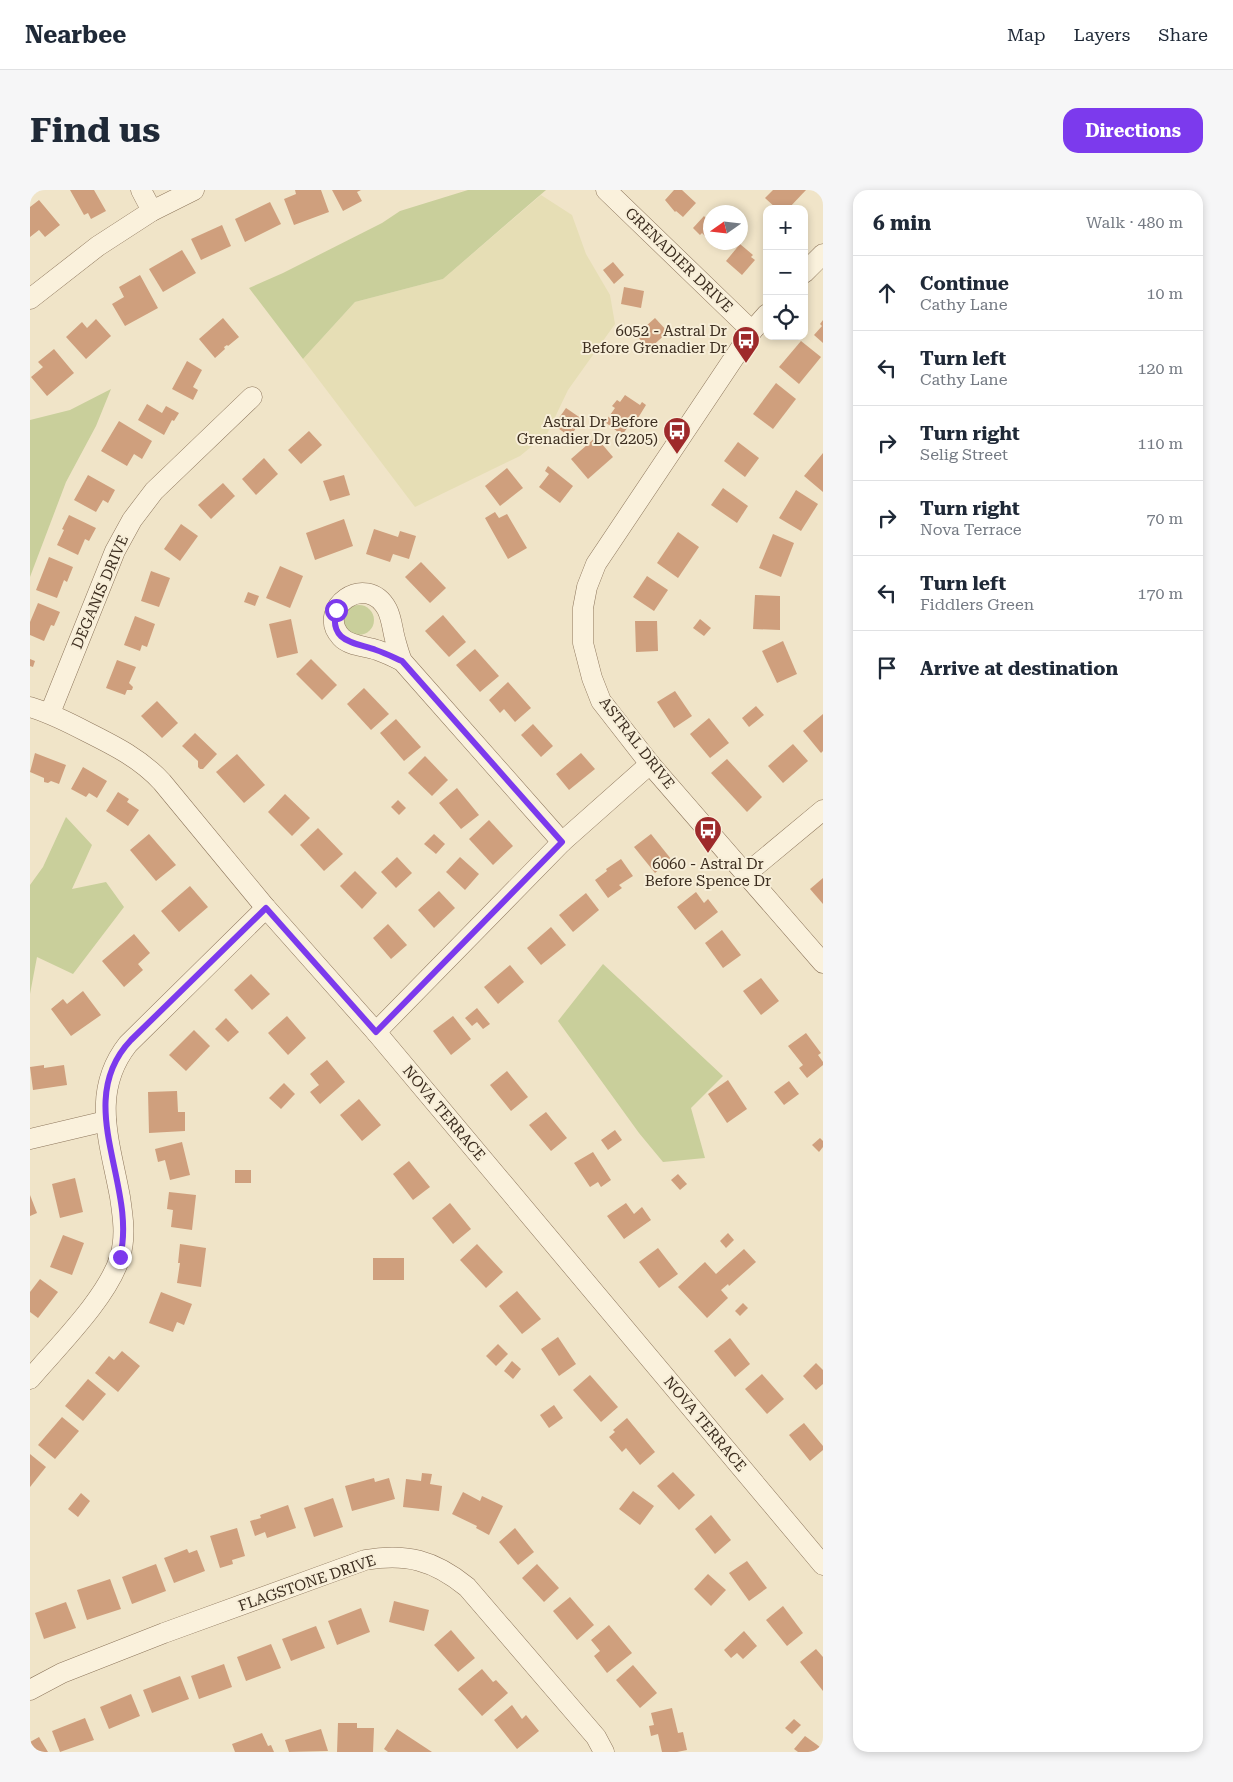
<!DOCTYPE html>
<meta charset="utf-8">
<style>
body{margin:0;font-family:"Roboto Serif",serif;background:#f6f6f7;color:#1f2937}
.controls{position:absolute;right:15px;top:15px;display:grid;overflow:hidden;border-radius:10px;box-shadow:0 2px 8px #0003}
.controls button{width:45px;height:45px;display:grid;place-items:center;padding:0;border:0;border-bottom:1px solid #e0e1e3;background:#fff;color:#1f2937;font:25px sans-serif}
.compass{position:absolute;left:673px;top:15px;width:45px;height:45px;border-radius:50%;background:#fff;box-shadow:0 2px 8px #0003;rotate:256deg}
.stop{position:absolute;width:15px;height:15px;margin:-11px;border:4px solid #7c3aed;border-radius:50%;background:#fff}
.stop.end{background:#7c3aed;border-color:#fff;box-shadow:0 1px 5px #0008}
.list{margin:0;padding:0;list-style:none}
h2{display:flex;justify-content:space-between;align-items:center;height:65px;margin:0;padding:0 20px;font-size:21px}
h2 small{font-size:16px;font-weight:400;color:#747a83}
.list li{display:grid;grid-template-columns:32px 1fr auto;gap:15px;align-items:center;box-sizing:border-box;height:75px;padding:0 20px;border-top:1px solid #e0e1e3}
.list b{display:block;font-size:19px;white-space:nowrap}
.list p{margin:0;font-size:16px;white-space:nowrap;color:#747a83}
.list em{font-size:16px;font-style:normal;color:#747a83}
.icon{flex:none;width:28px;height:28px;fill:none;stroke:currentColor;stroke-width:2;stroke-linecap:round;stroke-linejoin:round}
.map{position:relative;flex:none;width:793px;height:1562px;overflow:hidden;border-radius:15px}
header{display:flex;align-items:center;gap:30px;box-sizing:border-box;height:70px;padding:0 25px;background:#fff;border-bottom:1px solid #e0e1e3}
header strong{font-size:24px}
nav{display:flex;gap:28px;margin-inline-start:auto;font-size:18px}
.intro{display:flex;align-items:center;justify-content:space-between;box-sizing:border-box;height:120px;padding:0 30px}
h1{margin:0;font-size:35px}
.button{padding:12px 22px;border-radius:15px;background:#7c3aed;color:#fff;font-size:18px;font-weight:700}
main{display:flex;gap:30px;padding:0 30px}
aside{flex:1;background:#fff;border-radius:15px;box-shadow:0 2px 8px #0003}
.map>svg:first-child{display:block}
</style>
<header>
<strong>Nearbee</strong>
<nav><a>Map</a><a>Layers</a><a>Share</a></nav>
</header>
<div class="intro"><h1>Find us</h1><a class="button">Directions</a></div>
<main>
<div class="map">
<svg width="793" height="1562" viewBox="0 0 793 1562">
<rect width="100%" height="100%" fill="#f0e4c8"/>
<polygon fill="#e6deb5" points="511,5 542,25 556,64 580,105 585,134 538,200 517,244 490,266 385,317 273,169 325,112 413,89"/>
<g fill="#c9cf9b">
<polygon points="438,0 516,0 413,89 325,112 273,169 219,98 253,83 352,33 370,21"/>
<polygon points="81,199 66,236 36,292 0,387 0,230 40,220"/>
<circle cx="329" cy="430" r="15"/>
<polygon points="36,627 62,655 42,699 76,692 94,717 43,784 7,767 0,804 0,695 13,677"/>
<polygon points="573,774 693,886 661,918 675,968 633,972 609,943 528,831"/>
</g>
<g fill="#cf9f7d">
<polygon points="40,0 64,0 76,21 61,29 58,23 54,25"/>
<polygon points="265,0 291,0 299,22 264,35 254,9 266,4"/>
<polygon points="302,0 331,0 327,2 332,11 313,21"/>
<polygon points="644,0 652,0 666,13 653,27 646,21 645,22 635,10"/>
<polygon points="743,0 776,0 758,19 747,19 735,8"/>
<polygon points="9,10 30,35 15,47 9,40 0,47 0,17"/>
<polygon points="240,12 251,34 215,52 205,29"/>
<polygon points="674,26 680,33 680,51 672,43 670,45 663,38"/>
<polygon points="192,35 201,56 171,70 161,49"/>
<polygon points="682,52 695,52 688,59"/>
<polygon points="710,54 723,65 721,67 725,70 712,85 696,71"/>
<polygon points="152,60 166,83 133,102 119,79"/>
<polygon points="583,72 594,85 584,94 573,80"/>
<polygon points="110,85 128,118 95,136 82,114 94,107 89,97"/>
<polygon points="594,97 614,101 611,118 591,114"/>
<polygon points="193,128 209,147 198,156 197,155 194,157 195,159 185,168 169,149"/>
<polygon points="625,128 638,142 619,159 606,145"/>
<polygon points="66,129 81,146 56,169 36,147 52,132 57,138"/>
<polygon points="793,130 793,153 784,145 792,136 790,134"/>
<polygon points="771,151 791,167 769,194 749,177"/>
<polygon points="24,159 44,183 17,206 1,187 13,177 8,172"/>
<polygon points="157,171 172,180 163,197 168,200 163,210 142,199"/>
<polygon points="746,193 766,209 743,239 723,224"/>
<polygon points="595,205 610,215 612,212 616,215 608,228 606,226 592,245 575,232 585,218 582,216 587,210 590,212"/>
<polygon points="117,214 132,223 136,216 149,223 144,231 142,230 134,245 108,230"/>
<polygon points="536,218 552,229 540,247 524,235"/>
<polygon points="89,231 122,251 112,269 104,264 97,276 71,261"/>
<polygon points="279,241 292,255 271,274 258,260"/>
<polygon points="566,247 583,267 558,289 541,269"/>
<polygon points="708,252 729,268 715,287 694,271"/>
<polygon points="793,263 793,302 774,286"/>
<polygon points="234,268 248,284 226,305 212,289"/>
<polygon points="518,276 543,296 530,313 509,297 519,284 515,281"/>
<polygon points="477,278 493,298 470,316 455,296"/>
<polygon points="58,285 85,300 78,313 73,310 66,322 44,310"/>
<polygon points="314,285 320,305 300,311 293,291"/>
<polygon points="193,293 205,306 181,329 168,315"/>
<polygon points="693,298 718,316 707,333 681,315"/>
<polygon points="766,300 788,314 771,341 749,328"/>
<polygon points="465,322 469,328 477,324 497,358 478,369 455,328"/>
<polygon points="39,325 66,338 59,351 55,349 48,365 27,355 34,340 32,339"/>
<polygon points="314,329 323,356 285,370 276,343"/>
<polygon points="151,334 168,346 150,371 134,359"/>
<polygon points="344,339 368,347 370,341 386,346 379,369 363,364 360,372 336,364"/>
<polygon points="648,342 669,357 648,388 627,373"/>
<polygon points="743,344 764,353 751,387 729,378"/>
<polygon points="19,367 43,377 37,392 34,390 27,408 6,400"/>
<polygon points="391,372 416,398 400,413 375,387"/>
<polygon points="250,376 273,386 260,418 236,408"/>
<polygon points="121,381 140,388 129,417 111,411"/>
<polygon points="617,386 638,400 624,421 603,407"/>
<polygon points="218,402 229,406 225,416 214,412"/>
<polygon points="725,405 750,406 750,440 723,439"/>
<polygon points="8,413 30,422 24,436 21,435 14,451 0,445 0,432"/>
<polygon points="413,425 436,452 419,467 395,441"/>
<polygon points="105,426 125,434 117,457 112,455 110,461 94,455"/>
<polygon points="261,429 268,463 247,468 239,434"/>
<polygon points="670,429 681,438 674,446 663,438"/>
<polygon points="605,431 627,431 628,461 606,462"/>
<polygon points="753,451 767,484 747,493 732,461"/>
<polygon points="445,459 469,486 450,502 426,475"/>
<polygon points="0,469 5,471 3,477 0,476"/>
<polygon points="281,469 307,495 292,510 266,484"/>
<polygon points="87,470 106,477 99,493 103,497 102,500 97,500 95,505 76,498"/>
<polygon points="478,492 501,518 485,532 474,519 470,523 459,510"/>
<polygon points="334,498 359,524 341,540 317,514"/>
<polygon points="645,501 662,526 644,538 627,512"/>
<polygon points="127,511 148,533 132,548 111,526"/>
<polygon points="726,516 734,525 719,537 712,528"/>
<polygon points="793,524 793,561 791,563 773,541"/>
<polygon points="679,528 699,553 680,568 660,544"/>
<polygon points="366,529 391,557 374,571 350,543"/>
<polygon points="503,534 523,556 511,567 491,545"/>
<polygon points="165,543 187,564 173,579 170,579 168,577 168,571 152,556"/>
<polygon points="763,554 778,571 753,593 738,576"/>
<polygon points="5,563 36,575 29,594 21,591 18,593 14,592 14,588 0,582"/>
<polygon points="551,563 565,579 539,600 526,584"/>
<polygon points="207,564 235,595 214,613 186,582"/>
<polygon points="395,566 418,590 402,606 378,583"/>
<polygon points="697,569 732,607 717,622 681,583"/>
<polygon points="53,577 77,591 67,608 59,603 56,607 41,599"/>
<polygon points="427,598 449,625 431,639 409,613"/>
<polygon points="88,602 99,609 97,612 109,620 98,636 76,621"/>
<polygon points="255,604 280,628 262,646 238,622"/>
<polygon points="368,610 376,618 369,625 361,617"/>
<polygon points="459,630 483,656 463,675 439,649"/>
<polygon points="288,638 313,664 294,681 270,655"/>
<polygon points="119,644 146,675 126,691 100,660"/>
<polygon points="404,644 415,654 406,664 394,654"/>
<polygon points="621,644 641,669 625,683 604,657"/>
<polygon points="367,667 382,683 366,698 351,682"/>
<polygon points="430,667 449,684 435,700 416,682"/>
<polygon points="591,669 603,686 589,695 592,698 578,708 565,690 577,681 576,679"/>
<polygon points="325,681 347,703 332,719 310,696"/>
<polygon points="793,688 793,714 780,699"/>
<polygon points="160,696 178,717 149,742 131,721"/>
<polygon points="409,701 425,718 404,738 388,720"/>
<polygon points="666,702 674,713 678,709 688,722 665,740 647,717"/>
<polygon points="556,703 569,720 543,742 529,725"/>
<polygon points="358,734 377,755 361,769 343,748"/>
<polygon points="521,737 536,755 511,775 497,758"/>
<polygon points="692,740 711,765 693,778 675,753"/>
<polygon points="104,744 120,763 108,774 113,780 94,797 72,771"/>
<polygon points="480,775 494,792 468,814 454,797"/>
<polygon points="221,784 240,804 222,820 204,800"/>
<polygon points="731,788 749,811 731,825 713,801"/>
<polygon points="53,801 71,825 41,846 21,819 33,809 37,814"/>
<polygon points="447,818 460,834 453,839 447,832 442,836 435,828"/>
<polygon points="257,826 276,848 258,865 238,843"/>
<polygon points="423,826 441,849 421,865 403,841"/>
<polygon points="196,828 209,842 198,852 185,839"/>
<polygon points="164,840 180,856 156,881 139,865"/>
<polygon points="776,843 791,863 788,865 793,872 793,875 777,888 769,878 773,875 758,856"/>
<polygon points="297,870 315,892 290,914 280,902 289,895 280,884"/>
<polygon points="14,875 14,878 34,875 37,895 3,900 0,877"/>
<polygon points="477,881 498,907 481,921 460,895"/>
<polygon points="698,890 717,919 697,933 678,904"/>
<polygon points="759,891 769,904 754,915 744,902"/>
<polygon points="254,893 265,904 251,919 239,908"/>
<polygon points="147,901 148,922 155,922 155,941 119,943 118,902"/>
<polygon points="329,909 351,935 332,951 310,925"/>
<polygon points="516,922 537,948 521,961 499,935"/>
<polygon points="585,940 592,950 578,960 571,950"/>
<polygon points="790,948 793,951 793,957 789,962 782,955"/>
<polygon points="152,952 160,985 140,990 135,970 128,972 125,959"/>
<polygon points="563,962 581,990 571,997 568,992 560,997 544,973"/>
<polygon points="379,971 400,997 383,1010 363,984"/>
<rect x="205" y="980" width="16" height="13"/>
<polygon points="648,984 657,994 650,1000 641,990"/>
<polygon points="45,988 53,1022 30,1028 22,994"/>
<polygon points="139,1002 166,1005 162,1040 141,1037 143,1020 137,1019"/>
<polygon points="0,1005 7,1023 0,1026"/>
<polygon points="420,1013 441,1039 423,1054 402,1028"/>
<polygon points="596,1013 604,1024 612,1017 621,1030 594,1049 577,1026"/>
<polygon points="698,1043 704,1050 696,1058 690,1051"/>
<polygon points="33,1045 54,1053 42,1085 20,1077"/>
<polygon points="150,1054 176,1058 171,1097 147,1093 150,1073 148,1073"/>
<polygon points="447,1054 473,1082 456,1098 430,1070"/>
<polygon points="628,1058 648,1084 629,1098 609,1072"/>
<polygon points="714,1059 726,1072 699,1096 698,1094 691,1100 698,1108 677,1128 648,1097 675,1072 686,1084"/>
<rect x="343" y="1068" width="31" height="22"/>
<polygon points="10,1089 28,1102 8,1128 0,1122 0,1102"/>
<polygon points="487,1101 511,1129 492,1144 469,1116"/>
<polygon points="131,1102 162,1114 154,1135 147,1132 143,1142 119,1133"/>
<polygon points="713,1113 718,1118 710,1126 705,1121"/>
<polygon points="528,1147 546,1174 529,1186 511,1159"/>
<polygon points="700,1148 720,1174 705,1187 684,1161"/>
<polygon points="468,1154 478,1164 466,1176 456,1166"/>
<polygon points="92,1161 110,1176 88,1202 65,1183 79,1166 84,1170"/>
<polygon points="482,1171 491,1179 483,1189 474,1181"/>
<polygon points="786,1173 793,1180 793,1194 786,1200 773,1186"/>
<polygon points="732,1184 754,1209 737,1224 715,1199"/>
<polygon points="560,1185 588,1217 571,1232 543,1200"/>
<polygon points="58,1189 76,1204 53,1231 35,1216"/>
<polygon points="524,1215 533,1228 519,1238 510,1225"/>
<polygon points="32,1227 49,1241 25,1269 8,1255"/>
<polygon points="597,1228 625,1262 610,1275 596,1258 592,1262 579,1247 585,1242 583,1240"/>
<polygon points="774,1233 793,1256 793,1260 780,1271 759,1245"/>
<polygon points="0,1264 16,1277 0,1297"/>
<polygon points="643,1282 665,1305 649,1320 627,1296"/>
<polygon points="392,1283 402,1284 400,1294 412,1296 409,1321 373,1317 376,1289 391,1291"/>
<polygon points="344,1288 345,1292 359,1288 365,1309 322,1321 315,1296"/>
<polygon points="603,1301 624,1316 610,1335 589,1319"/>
<polygon points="433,1302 450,1311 452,1306 473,1316 459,1345 446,1338 447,1336 422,1324"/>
<polygon points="51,1303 60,1311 48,1327 38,1319"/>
<polygon points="303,1308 313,1337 284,1347 274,1318"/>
<polygon points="258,1315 266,1338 237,1348 235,1342 225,1346 220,1331 231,1328 230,1325"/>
<polygon points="681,1325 701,1350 685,1364 665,1339"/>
<polygon points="207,1338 215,1366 202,1370 203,1374 190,1378 180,1346"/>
<polygon points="485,1338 504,1362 488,1375 469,1352"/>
<polygon points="157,1359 159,1363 167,1360 175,1381 144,1393 134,1368"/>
<polygon points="717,1371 737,1398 719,1411 699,1383"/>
<polygon points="126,1374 136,1401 102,1414 92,1387"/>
<polygon points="507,1374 529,1398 514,1412 492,1388"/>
<polygon points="678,1384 696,1400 681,1416 664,1399"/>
<polygon points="80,1389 91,1419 57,1430 47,1400"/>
<polygon points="540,1407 564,1435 547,1450 523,1421"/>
<polygon points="364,1411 399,1420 394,1441 359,1432"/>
<polygon points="36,1412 46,1438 14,1449 5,1423"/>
<polygon points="753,1416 773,1443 757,1456 736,1430"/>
<polygon points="331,1418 340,1442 307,1455 298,1431"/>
<polygon points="579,1435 602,1463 577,1483 564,1466 570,1461 561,1450"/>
<polygon points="286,1436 295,1458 261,1471 252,1449"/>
<polygon points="421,1440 445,1468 428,1482 404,1455"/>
<polygon points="714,1441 727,1456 713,1469 707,1463 701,1468 694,1460"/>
<polygon points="241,1454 251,1478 216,1491 207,1467"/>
<polygon points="786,1459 793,1467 793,1501 770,1472"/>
<polygon points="194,1474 202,1497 169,1509 161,1486"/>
<polygon points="603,1475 627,1503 610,1518 586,1490"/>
<polygon points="452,1479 463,1492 466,1490 478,1503 452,1526 428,1499"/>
<polygon points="150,1486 159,1509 122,1523 113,1500"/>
<polygon points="101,1504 110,1526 79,1539 70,1517"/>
<polygon points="482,1515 492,1529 496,1525 509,1541 487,1559 464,1530"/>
<polygon points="642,1518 648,1543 653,1542 657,1560 647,1562 632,1562 628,1544 621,1546 619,1536 624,1535 621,1523"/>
<polygon points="55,1528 64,1550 30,1562 22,1541"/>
<polygon points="764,1529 771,1535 762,1544 755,1538"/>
<polygon points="308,1533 327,1533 327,1538 344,1538 343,1562 307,1562"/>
<polygon points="291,1539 298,1561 259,1562 255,1550"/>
<polygon points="367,1539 402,1562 358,1562 354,1559"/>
<polygon points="232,1543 238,1556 241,1555 244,1562 205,1562 202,1554"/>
<polygon points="775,1546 790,1557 786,1562 768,1562 764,1559"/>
<polygon points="9,1547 18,1562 0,1562 0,1552"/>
</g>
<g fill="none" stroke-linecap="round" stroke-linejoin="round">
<defs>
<g id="street">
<polyline points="111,0 122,21"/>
<polyline points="576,0 722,141"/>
<polyline points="774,83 793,64"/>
<polyline points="0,109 68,56 122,21 164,0"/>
<polyline points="737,124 722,141 566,374 557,397 553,418 553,453 562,488 571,511 620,574 793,773"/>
<path d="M372,471C364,467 356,463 347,460C336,456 319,456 311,447C285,419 336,381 357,419C362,429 362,438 365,449C367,456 369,464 372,471L532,652"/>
<path d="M0,517C20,523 38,532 57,542C85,556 111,569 132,592L236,718L346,842L793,1375"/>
<polyline points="20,523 85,361 102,330 124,301 222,207"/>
<polyline points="716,684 793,620"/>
<polyline points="346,842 532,652 620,574"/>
<polyline points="0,949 76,931"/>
<path d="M0,1189C28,1156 78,1107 90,1067C96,1047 93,1027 90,1007C80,952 60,902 98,854L236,718"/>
<path d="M0,1500L32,1483L134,1443L335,1370C376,1363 404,1370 437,1397L566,1547L574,1562"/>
</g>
</defs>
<use href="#street" stroke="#8d765c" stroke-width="21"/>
<use href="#street" stroke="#faf1dc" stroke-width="20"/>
</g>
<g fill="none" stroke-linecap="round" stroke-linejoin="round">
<path stroke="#7c3aed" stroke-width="6" d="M90,1067C108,995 41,913 101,850L236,718L346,842L532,652L372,471C363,467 355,463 346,460C323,452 299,452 306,420"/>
</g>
<defs>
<symbol id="bus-pin" viewBox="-11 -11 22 30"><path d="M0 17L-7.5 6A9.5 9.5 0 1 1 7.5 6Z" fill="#9e2a2b" stroke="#f7eed8"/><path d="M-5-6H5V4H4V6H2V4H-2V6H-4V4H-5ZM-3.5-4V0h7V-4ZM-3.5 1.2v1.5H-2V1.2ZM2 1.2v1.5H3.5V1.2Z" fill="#fff"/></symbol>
</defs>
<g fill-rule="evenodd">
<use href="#bus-pin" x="700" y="134" width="32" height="43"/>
<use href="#bus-pin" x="631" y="225" width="32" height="43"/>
<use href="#bus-pin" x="662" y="624" width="32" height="43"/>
</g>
<g text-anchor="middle" stroke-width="4" stroke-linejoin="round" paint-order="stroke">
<g font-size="15" fill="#3d2e20" stroke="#f7eed8">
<text transform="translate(649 70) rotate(44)" y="5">GRENADIER DRIVE</text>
<text transform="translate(70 402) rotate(-67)" y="5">DEGANIS DRIVE</text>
<text transform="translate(607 553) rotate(52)" y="5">ASTRAL DRIVE</text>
<text transform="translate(414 923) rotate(50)" y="5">NOVA TERRACE</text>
<text transform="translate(675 1234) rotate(50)" y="5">NOVA TERRACE</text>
<text transform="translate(277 1393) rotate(-19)" y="5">FLAGSTONE DRIVE</text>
</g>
<g font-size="15" fill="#3d2e20" stroke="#f7eed8" text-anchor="end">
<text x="697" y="146">6052 - Astral Dr<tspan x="697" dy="17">Before Grenadier Dr</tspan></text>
<text x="628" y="237">Astral Dr Before<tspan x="628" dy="17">Grenadier Dr (2205)</tspan></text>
<text x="678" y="679" text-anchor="middle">6060 - Astral Dr<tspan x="678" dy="17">Before Spence Dr</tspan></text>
</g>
</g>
</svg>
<div class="controls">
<button>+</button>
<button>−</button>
<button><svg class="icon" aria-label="locate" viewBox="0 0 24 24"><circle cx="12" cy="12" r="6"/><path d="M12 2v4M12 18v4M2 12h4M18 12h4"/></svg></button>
</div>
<svg class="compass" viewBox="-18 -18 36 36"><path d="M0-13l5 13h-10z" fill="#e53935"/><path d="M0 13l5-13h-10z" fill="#747a83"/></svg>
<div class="stop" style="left:306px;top:420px"></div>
<div class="stop end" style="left:90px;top:1067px"></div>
</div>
<aside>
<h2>6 min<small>Walk · 480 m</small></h2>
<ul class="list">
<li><svg class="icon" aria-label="ahead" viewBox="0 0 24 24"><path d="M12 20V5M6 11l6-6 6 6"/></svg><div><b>Continue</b><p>Cathy Lane</p></div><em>10 m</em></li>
<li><svg class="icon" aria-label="left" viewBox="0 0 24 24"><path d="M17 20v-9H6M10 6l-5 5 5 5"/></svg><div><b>Turn left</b><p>Cathy Lane</p></div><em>120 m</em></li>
<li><svg class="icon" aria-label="right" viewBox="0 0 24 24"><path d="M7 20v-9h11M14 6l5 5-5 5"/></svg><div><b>Turn right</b><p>Selig Street</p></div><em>110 m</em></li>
<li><svg class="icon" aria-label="right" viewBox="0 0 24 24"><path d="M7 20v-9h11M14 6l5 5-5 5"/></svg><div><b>Turn right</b><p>Nova Terrace</p></div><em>70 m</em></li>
<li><svg class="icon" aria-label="left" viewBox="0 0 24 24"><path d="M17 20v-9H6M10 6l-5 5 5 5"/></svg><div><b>Turn left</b><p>Fiddlers Green</p></div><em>170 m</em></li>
<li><svg class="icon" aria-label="arrive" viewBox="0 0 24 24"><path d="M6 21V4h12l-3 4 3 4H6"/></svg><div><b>Arrive at destination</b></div></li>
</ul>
</aside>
</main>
